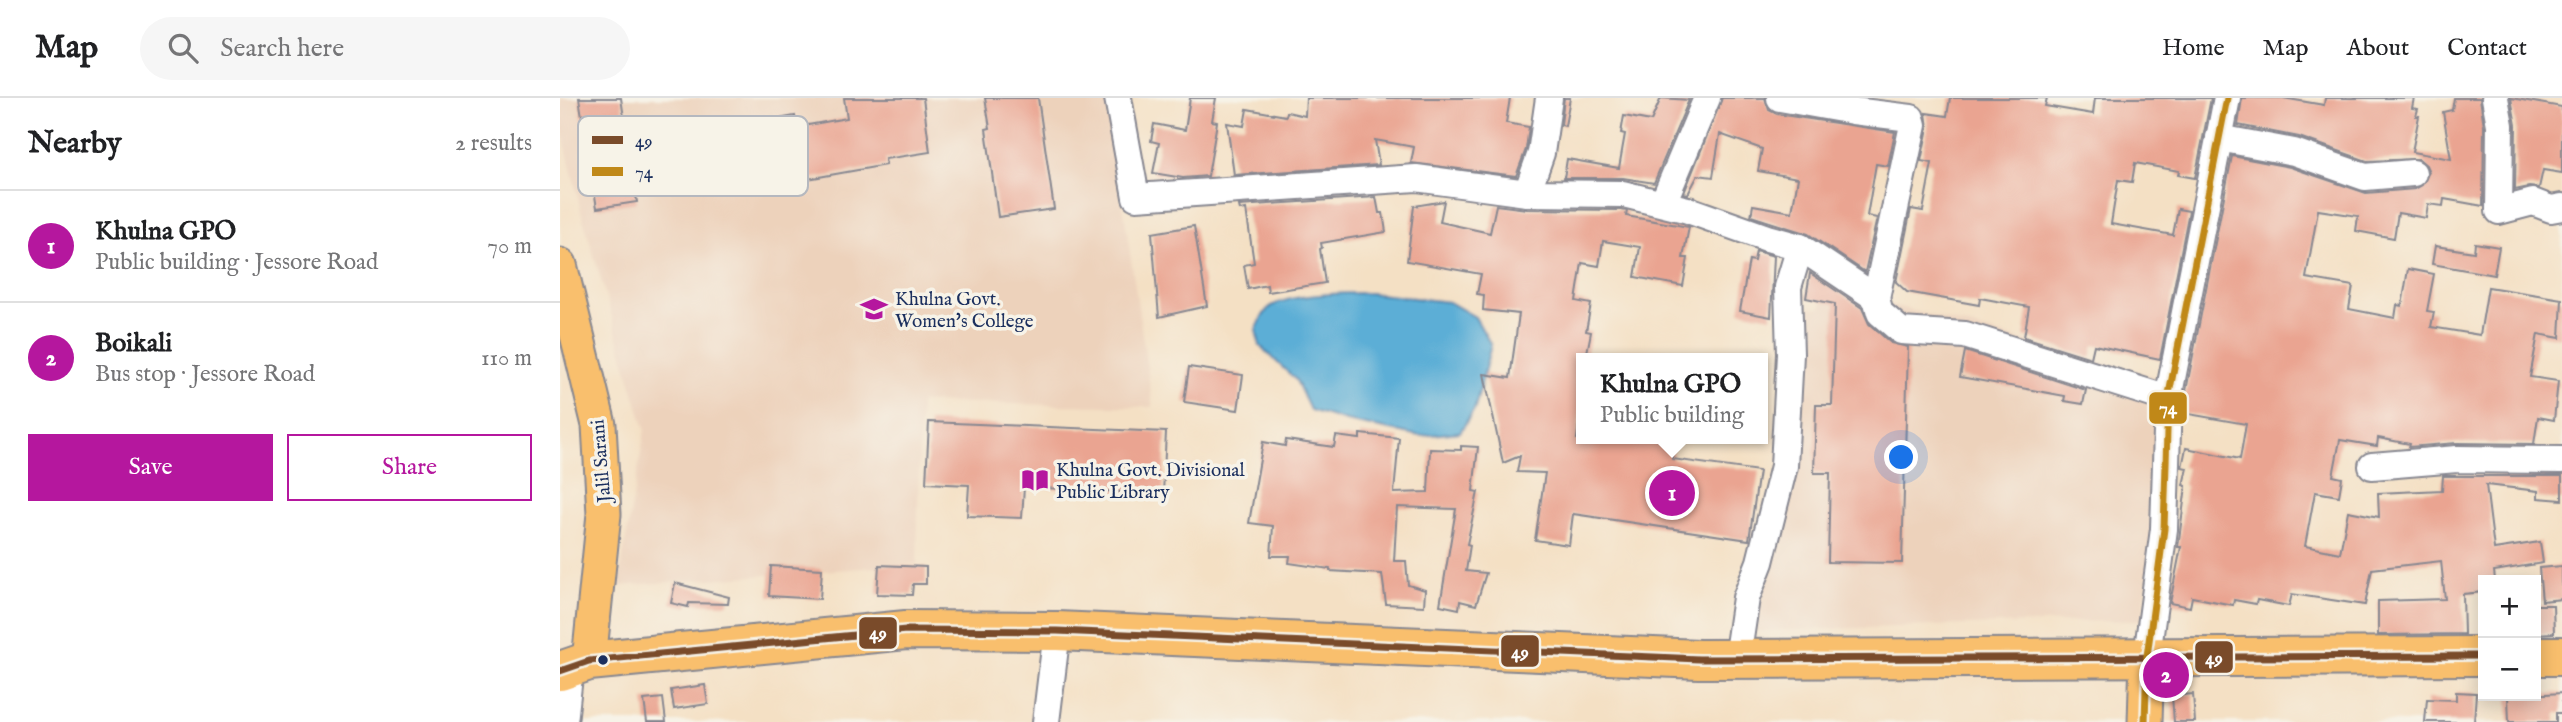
<!DOCTYPE html>
<meta charset="utf-8">
<style>
body{margin:0;font-family:"IM FELL English",serif;background:#f6f6f6;color:#202124}
.controls{position:absolute;right:21px;bottom:21px;display:grid;overflow:hidden;border-radius:0px;box-shadow:0 4px 18px #0003}
.controls button{width:63px;height:63px;display:grid;place-items:center;padding:0;border:0;border-bottom:2px solid #e0e0e0;background:#fff;color:#202124;font:35px sans-serif}
.you{position:absolute;left:1342px;top:360px;width:24px;height:24px;margin:-18px;border:5px solid #fff;border-radius:50%;background:#1a73e8;box-shadow:0 0 0 10px #1a73e833}
.badge{display:grid;place-items:center;width:46px;height:46px;border-radius:50%;background:#b5179e;color:#fff;font-size:23px;font-weight:700}
.pin{position:absolute;translate:-50% -50%;border:4px solid #fff;box-shadow:0 2px 7px #0006}
.popup{position:absolute;left:1016px;top:255px;width:192px;height:91px;box-sizing:border-box;display:grid;place-content:center;border-radius:0px;background:#fff;filter:drop-shadow(0 2px 5px #0005);font-size:23px;white-space:nowrap;color:#757577}
.popup b{font-size:26px;color:#202124}
.popup::after{content:'';position:absolute;left:50%;top:100%;margin-left:-14px;border:14px solid transparent;border-top-color:#fff}
.list{margin:0;padding:0;list-style:none}
h2{display:flex;justify-content:space-between;align-items:center;height:91px;margin:0;padding:0 28px;font-size:30px}
h2 small{font-size:23px;font-weight:400;color:#757577}
.list li{display:grid;grid-template-columns:46px 1fr auto;gap:21px;align-items:center;box-sizing:border-box;height:112px;padding:0 28px;border-top:2px solid #e0e0e0}
.list b{display:block;font-size:26px;white-space:nowrap}
.list p{margin:0;font-size:23px;white-space:nowrap;color:#757577}
.list em{font-size:23px;font-style:normal;color:#757577}
.actions{display:flex;gap:14px;padding:21px 28px}
.actions a{flex:1;padding:16px 0;border:2px solid #b5179e;border-radius:0px;text-align:center;font-size:24px;color:#b5179e}
.actions .main{background:#b5179e;color:#fff}
.icon{flex:none;width:38px;height:38px;fill:none;stroke:currentColor;stroke-width:2;stroke-linecap:round;stroke-linejoin:round}
.map{position:relative;flex:none;width:2002px;height:624px;overflow:hidden}
header{display:flex;align-items:center;gap:42px;box-sizing:border-box;height:98px;padding:0 35px;background:#fff;border-bottom:2px solid #e0e0e0}
header strong{font-size:33px}
nav{display:flex;gap:38px;margin-inline-start:auto;font-size:24px}
.search{width:490px;height:63px;background:#f6f6f6;display:flex;align-items:center;gap:18px;box-sizing:border-box;padding:0 24px;border-radius:38px;color:#757577;font-size:26px}
main{display:flex}
aside{flex:1;background:#fff}
.map>svg:first-child{display:block}
</style>
<header>
<strong>Map</strong>
<div class="search"><svg class="icon" aria-label="search" viewBox="0 0 24 24"><circle cx="10" cy="10" r="6"/><path d="M15 15l6 6"/></svg>Search here</div>
<nav><a>Home</a><a>Map</a><a>About</a><a>Contact</a></nav>
</header>
<main>
<aside>
<h2>Nearby<small>2 results</small></h2>
<ul class="list">
<li><span class="badge">1</span><div><b>Khulna GPO</b><p>Public building · Jessore Road</p></div><em>70 m</em></li>
<li><span class="badge">2</span><div><b>Boikali</b><p>Bus stop · Jessore Road</p></div><em>110 m</em></li>
</ul>
<div class="actions"><a class="main">Save</a><a>Share</a></div>
</aside>
<div class="map">
<svg width="2002" height="624" viewBox="0 0 2002 624">
<rect width="100%" height="100%" fill="#f7f3e8"/>
<filter id="ink" filterUnits="userSpaceOnUse"><feTurbulence type="fractalNoise" baseFrequency=".0143" numOctaves="2"/><feDisplacementMap in="SourceGraphic" scale="14" xChannelSelector="R" yChannelSelector="G"/><feConvolveMatrix kernelMatrix="1 2 1 2 8 2 1 2 1" color-interpolation-filters="sRGB"/></filter>
<filter id="wash" filterUnits="userSpaceOnUse"><feTurbulence type="fractalNoise" baseFrequency=".00686" numOctaves="4" result="noise"/><feDisplacementMap in="SourceGraphic" scale="28" xChannelSelector="R" yChannelSelector="G"/><feGaussianBlur stdDeviation="1.57" result="paint"/><feColorMatrix in="noise" values="0 0 0 0 0 0 0 0 0 0 0 0 0 0 0 0 0 1.4 0 .05"/><feComposite in="paint" operator="in"/></filter>
<g filter="url(#wash)">
<rect width="100%" height="100%" fill="#f4e0c4"/>
<g fill="#edd2bb">
<polygon points="0,0 547,0 593,309 360,304 357,466 58,488 85,332 22,117 0,24"/>
<polygon points="1273,161 1315,176 1325,205 1600,280 1595,427 1582,522 1196,533 1198,506 1218,445 1231,383 1242,307 1242,209 1261,210"/>
</g>
<path fill="#5baed6" stroke="#3b6e9a" stroke-width="2" d="M810,195L889,204L915,219L931,247L915,310L900,334L860,338L786,323L750,312L736,282L700,248L696,232C699,226 702,218 707,212C722,195 787,195 810,195Z"/>
<g id="blocks">
<g fill="#eaa491">
<polygon points="19,0 61,0 77,104 37,110"/>
<polygon points="284,0 363,0 370,54 325,61 326,67 214,87 202,24 235,18 237,29 287,20"/>
<polygon points="425,0 478,0 494,111 438,119 426,31 430,30"/>
<polygon points="630,0 656,0 652,23 657,24 648,78 623,80 593,75 599,45 591,43 594,26 625,32"/>
<polygon points="746,0 950,0 946,25 969,29 966,51 956,78 851,65 854,49 815,42 819,67 674,77 667,25 684,28 687,11 726,18 727,14 745,18"/>
<polygon points="1004,0 1010,0 1005,28 1001,27"/>
<polygon points="1101,0 1129,2 1094,85 1063,80 1004,80 1007,61 1059,70 1065,36 1061,35 1064,18 1091,23"/>
<polygon points="1162,0 1205,0 1209,12 1217,16 1335,34 1328,68 1316,66 1307,118 1317,120 1305,174 1248,136 1191,118 1193,107 1232,114 1238,80 1198,73 1202,51 1160,36 1153,79 1138,77 1128,96 1124,95"/>
<polygon points="1390,0 1487,0 1485,8 1533,16 1535,0 1651,0 1635,80 1618,77 1619,73 1575,65 1572,84 1558,82 1551,126 1613,137 1618,111 1629,113 1600,261 1534,247 1531,260 1464,239 1469,209 1420,200 1419,207 1347,194 1336,184 1351,111 1363,113 1372,65 1361,63 1368,30 1366,15 1387,18"/>
<polygon points="1682,0 1723,0 1764,7 1765,0 1854,0 1852,10 1858,11 1856,18 1859,18 1852,54 1891,61 1883,14 1892,12 1894,0 1920,0 1924,28 1923,108 1884,101 1883,108 1868,106 1866,120 1838,115 1834,140 1796,133 1798,118 1758,112 1746,180 1793,188 1789,211 1835,220 1837,207 1842,208 1848,171 1874,176 1867,213 1874,214 1871,229 1920,237 1928,189 2002,201 2000,240 1978,236 1970,279 1998,283 1994,322 1978,319 1974,346 1897,345 1849,349 1850,346 1818,340 1817,348 1780,342 1773,378 1782,380 1779,398 1755,394 1745,448 1780,455 1788,413 1819,419 1818,395 1882,392 1883,378 2002,378 2002,402 1978,400 1978,393 1926,387 1934,451 1980,444 1983,465 1934,473 1935,482 1923,482 1923,494 1903,496 1904,536 1818,537 1818,503 1885,501 1881,463 1812,471 1805,507 1732,496 1729,508 1697,502 1696,506 1674,502 1673,507 1632,499 1630,509 1610,505 1621,449 1618,449 1626,388 1623,387 1627,370 1622,369 1626,350 1680,361 1686,326 1623,315 1624,303 1672,58 1730,69 1806,95 1855,91 1862,87 1869,74 1866,67 1859,61 1807,63 1739,39 1678,27"/>
<polygon points="1951,0 2002,9 2002,75 1983,72 1979,90 1969,89 1955,92 1956,27"/>
<polygon points="816,99 819,115 823,115 826,134 761,145 762,150 760,151 765,185 708,194 707,187 688,191 684,167 694,165 686,111 680,112 679,108"/>
<polygon points="884,103 880,124 930,135 936,107 967,111 1061,112 1067,113 1066,118 1129,129 1123,160 1128,160 1123,188 1075,179 1080,149 1043,143 1039,168 1022,165 1016,203 1031,206 1026,233 1031,234 1026,260 1021,260 1021,311 1017,341 1114,341 1112,361 1199,373 1189,442 1013,416 1009,447 975,442 985,375 957,374 960,358 943,365 924,276 950,280 959,216 923,212 924,197 917,196 921,176 847,163 854,108"/>
<polygon points="634,128 647,208 599,219 592,135"/>
<polygon points="1915,145 1939,149 1934,177 1872,166 1875,148 1914,154"/>
<polygon points="1196,153 1214,158 1211,219 1180,213 1189,162 1194,163"/>
<polygon points="1250,175 1302,210 1309,226 1331,245 1348,249 1342,465 1268,464 1270,375 1254,375 1256,307 1272,307 1275,206 1246,200"/>
<polygon points="1405,253 1526,292 1523,306 1504,303 1505,298 1400,279"/>
<polygon points="629,269 683,277 678,312 624,304"/>
<polygon points="369,324 606,334 603,396 464,389 462,420 407,418 409,387 366,385"/>
<polygon points="800,336 839,340 834,395 868,394 870,351 901,352 901,348 918,349 913,393 918,394 907,446 910,447 906,473 926,475 916,507 900,503 899,511 880,507 896,411 837,409 834,463 846,463 848,487 865,492 864,508 826,506 822,476 770,473 770,471 729,465 730,458 711,458 713,428 689,425 703,344 725,348 726,342 774,349 776,338 800,341"/>
<polygon points="319,467 366,469 366,486 353,486 352,497 317,496"/>
<polygon points="211,468 262,471 260,501 209,498"/>
<polygon points="2002,468 2002,501 1982,503 1979,470"/>
<polygon points="115,485 169,499 168,506 129,505 128,509 111,505"/>
<polygon points="1976,507 1993,507 1994,535 1976,536"/>
<polygon points="145,587 148,606 114,611 111,592"/>
<polygon points="1896,594 1916,595 1914,624 1865,624 1867,601 1896,602"/>
<polygon points="2002,595 2002,615 1996,615 1996,624 1949,624 1948,598"/>
<polygon points="1633,596 1635,624 1614,624 1612,598"/>
<polygon points="103,600 106,624 87,624 84,602"/>
</g>
</g>
</g>
<g filter="url(#ink)">
<use href="#blocks" fill-opacity="0" stroke="#888891" stroke-width="2"/>
<g fill="none" stroke-linecap="round" stroke-linejoin="round">
<defs>
<g id="minor">
<polyline points="558,0 576,99 856,80 967,95 1063,96 1128,112 1207,140 1240,149 1316,200 1320,215 1341,233 1405,237 1608,301"/>
<polyline points="1220,0 1293,13 1351,20 1353,27 1316,200"/>
<polyline points="1935,0 1940,27 1939,113 1973,104 1991,111 2002,109"/>
<polyline points="1659,40 1734,54 1805,79 1853,75"/>
<polyline points="967,95 981,55 989,0"/>
<polyline points="1103,105 1147,0"/>
<polyline points="1812,368 1897,361 2002,362"/>
<polyline points="1587,558 1604,431 1608,301 1667,0"/>
<polyline points="1177,561 1186,500 1200,464 1224,368 1230,256 1228,189 1240,149"/>
<polyline points="4,624 10,569"/>
<polyline points="486,624 497,533"/>
</g>
<g id="major">
<polyline points="0,167 39,327 44,416 29,563"/>
<polyline points="1585,624 1587,558"/>
</g>
<g id="highway">
<polyline points="1976,558 2002,558"/>
<polyline points="0,573 29,563 346,532 497,533 1139,561 1923,558"/>
</g>
</defs>
<use href="#minor" stroke="#888891" stroke-width="30"/>
<use href="#major" stroke="#888891" stroke-width="37"/>
<use href="#highway" stroke="#888891" stroke-width="42"/>
<use href="#minor" stroke="#fff" stroke-width="26"/>
<use href="#major" stroke="#f9bf6d" stroke-width="33"/>
<use href="#highway" stroke="#f9bf6d" stroke-width="38"/>
<defs>
<polyline id="bus-1" points="0,573 29,563 346,532 497,533 1139,561 1923,558"/>
<polyline id="bus-2" points="1585,624 1587,558 1604,431 1608,301 1667,0"/>
</defs>
<use href="#bus-1" stroke="#f7f3e8" stroke-width="12"/>
<use href="#bus-2" stroke="#f7f3e8" stroke-width="12"/>
<use href="#bus-1" stroke="#7a4b2a" stroke-width="7"/>
<use href="#bus-2" stroke="#c08818" stroke-width="7"/>
</g>
</g>
<defs>
<symbol id="university-bare" viewBox="-9 -9 18 18"><path d="M0-5L7-2L0 1L-7-2ZM-4 1L0 2.5L4 1V4Q0 6-4 4Z" fill="#b5179e" stroke="#f7f3e8" stroke-width="2.5" paint-order="stroke"/></symbol>
<symbol id="library-bare" viewBox="-9 -9 18 18"><path d="M-6-4Q-3-5.5-.7-3.5V5Q-3 3-6 4ZM6-4Q3-5.5 .7-3.5V5Q3 3 6 4Z" fill="#b5179e" stroke="#f7f3e8" stroke-width="2.5" paint-order="stroke"/></symbol>
</defs>
<g fill-rule="evenodd">
<use href="#university-bare" x="295" y="192" width="38" height="38"/>
<use href="#library-bare" x="456" y="363" width="38" height="38"/>
</g>
<circle fill="#1b2f5e" stroke="#f7f3e8" stroke-width="2.5" cx="43" cy="562" r="6"/>
<g text-anchor="middle" stroke-width="7" stroke-linejoin="round" paint-order="stroke">
<g font-size="19" fill="#1b2f5e" stroke="#f7f3e8" text-anchor="start">
<text x="335" y="207">Khulna Govt.<tspan x="335" dy="22">Women's College</tspan></text>
<text x="496" y="378">Khulna Govt. Divisional<tspan x="496" dy="22">Public Library</tspan></text>
</g>
<g font-size="19" fill="#1b2f5e" stroke="#f7f3e8">
<text transform="translate(40 363) rotate(-95)" y="7">Jalil Sarani</text>
</g>
</g>
<rect x="18" y="18" width="230" height="80" rx="10" fill="#f7f3e8" stroke="#b5b8bf" stroke-width="2"/>
<rect x="32" y="38" width="31" height="8" fill="#7a4b2a"/>
<rect x="32" y="69" width="31" height="9" fill="#c08818"/>
<g font-size="19" fill="#1b2f5e">
<text x="75" y="49">49</text>
<text x="75" y="80">74</text>
</g>
<g stroke="#f7f3e8" stroke-width="2.5">
<rect x="1588" y="293" width="40" height="34" rx="7" fill="#c08818"/>
<rect x="298" y="518" width="40" height="34" rx="7" fill="#7a4b2a"/>
<rect x="940" y="536" width="40" height="34" rx="7" fill="#7a4b2a"/>
<rect x="1634" y="542" width="40" height="34" rx="7" fill="#7a4b2a"/>
</g>
<g font-size="19" text-anchor="middle" font-weight="bold" fill="#fff">
<text x="1608" y="316">74</text>
<text x="318" y="541">49</text>
<text x="960" y="560">49</text>
<text x="1654" y="566">49</text>
</g>
</svg>
<div class="controls">
<button>+</button>
<button>−</button>
</div>
<div class="you"></div>
<div class="pin badge" style="left:1112px;top:395px">1</div>
<div class="popup"><b>Khulna GPO</b>Public building</div>
<div class="pin badge" style="left:1606px;top:577px">2</div>
</div>
</main>
